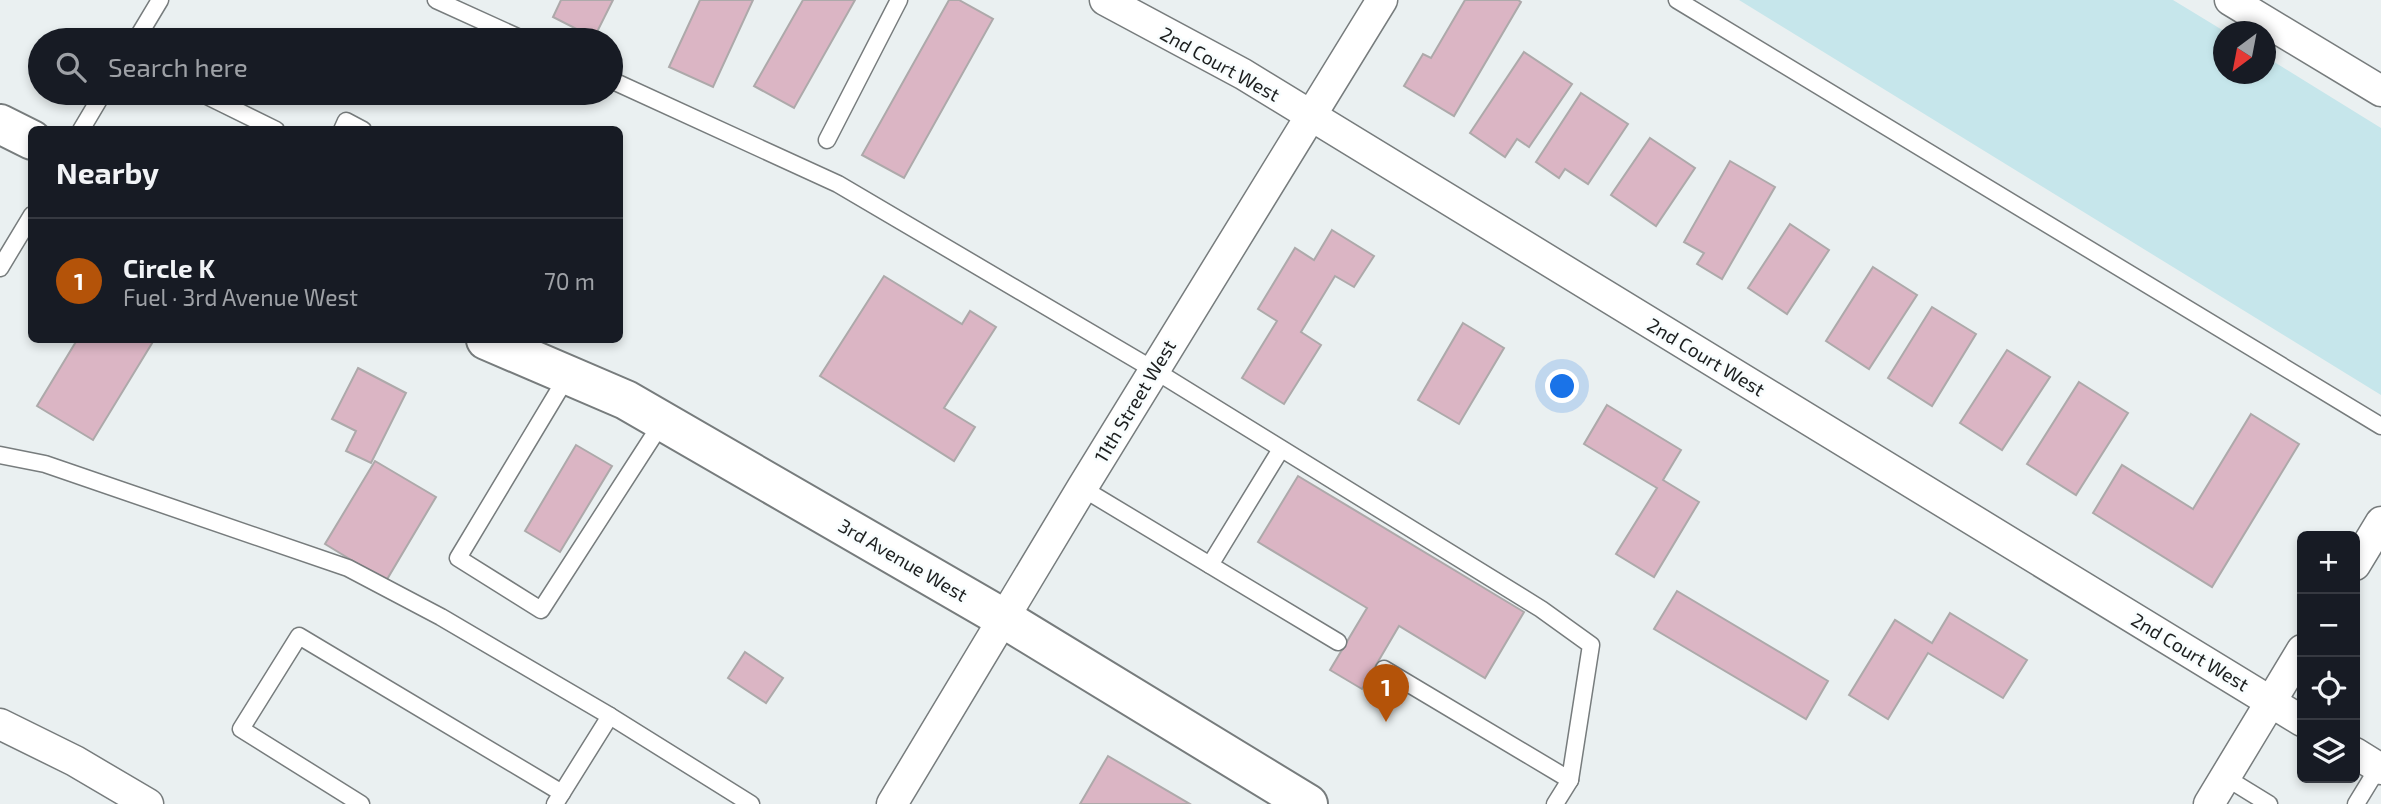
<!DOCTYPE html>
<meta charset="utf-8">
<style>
body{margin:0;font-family:"Exo 2",sans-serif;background:#242831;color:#f1f3f6}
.controls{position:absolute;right:21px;bottom:21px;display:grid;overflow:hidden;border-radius:10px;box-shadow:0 4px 10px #0003}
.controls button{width:63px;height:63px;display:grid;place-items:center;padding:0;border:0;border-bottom:2px solid #363941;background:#171b24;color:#f1f3f6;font:35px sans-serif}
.compass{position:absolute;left:2213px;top:21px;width:63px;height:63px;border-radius:50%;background:#171b24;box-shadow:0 4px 10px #0003;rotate:212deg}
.you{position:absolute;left:1563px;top:387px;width:24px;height:24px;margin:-18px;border:5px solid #fff;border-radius:50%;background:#1a73e8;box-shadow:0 0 0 10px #1a73e833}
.badge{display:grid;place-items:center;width:46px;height:46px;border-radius:50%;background:#b45309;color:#fff;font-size:23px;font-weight:700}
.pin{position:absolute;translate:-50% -58px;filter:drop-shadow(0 2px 4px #0008)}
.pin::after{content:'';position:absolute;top:37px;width:24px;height:21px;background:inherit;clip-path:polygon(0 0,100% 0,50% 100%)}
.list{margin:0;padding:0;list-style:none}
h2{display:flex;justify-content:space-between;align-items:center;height:91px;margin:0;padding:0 28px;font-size:30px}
h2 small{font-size:23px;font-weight:400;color:#9ea1a6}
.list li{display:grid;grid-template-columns:46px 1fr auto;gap:21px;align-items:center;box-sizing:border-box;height:126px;padding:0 28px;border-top:2px solid #363941}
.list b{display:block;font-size:26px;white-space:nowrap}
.list p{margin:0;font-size:23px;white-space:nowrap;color:#9ea1a6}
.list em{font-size:23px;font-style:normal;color:#9ea1a6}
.icon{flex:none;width:38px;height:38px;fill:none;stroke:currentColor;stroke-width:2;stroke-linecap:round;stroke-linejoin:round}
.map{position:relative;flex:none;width:2381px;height:804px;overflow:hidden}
.search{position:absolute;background:#171b24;box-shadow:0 4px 10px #0003;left:28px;top:28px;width:595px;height:77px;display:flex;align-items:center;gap:18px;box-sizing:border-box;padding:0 24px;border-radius:38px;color:#9ea1a6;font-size:26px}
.panel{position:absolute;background:#171b24;box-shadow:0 4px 10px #0003;left:28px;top:126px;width:595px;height:217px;border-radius:10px}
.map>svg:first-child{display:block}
</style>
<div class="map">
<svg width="2381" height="804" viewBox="0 0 2381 804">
<rect width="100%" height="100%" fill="#eaf0f1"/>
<polygon fill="#c6e6eb" points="1739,0 2173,0 2224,31 2224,74 2266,74 2266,57 2381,128 2381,395"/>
<g fill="#dbb5c4" stroke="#ada9aa" stroke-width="2">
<polygon points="561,0 613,0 594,38 553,17"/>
<polygon points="700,0 753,0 713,87 669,67"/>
<polygon points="803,0 855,0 794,108 754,86"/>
<polygon points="949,0 959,0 993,19 904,178 862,155"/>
<polygon points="1465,0 1518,0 1521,2 1454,116 1404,86 1423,54 1431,58"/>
<polygon points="1524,52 1572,84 1529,147 1517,139 1505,157 1470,133"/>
<polygon points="1581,93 1628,124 1588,184 1565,169 1559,178 1536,162"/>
<polygon points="1650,138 1695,168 1656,226 1611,195"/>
<polygon points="1730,161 1775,187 1722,279 1697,264 1704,253 1684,242"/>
<polygon points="1790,224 1829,250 1787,314 1748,288"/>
<polygon points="1332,230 1374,256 1354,287 1335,276 1301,332 1321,345 1284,404 1242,378 1277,321 1258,309 1295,248 1314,260"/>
<polygon points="1873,267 1917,295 1869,369 1826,341"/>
<polygon points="884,276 962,324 970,311 996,327 944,408 975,427 954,461 820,376"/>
<polygon points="1932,307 1976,334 1932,406 1888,378"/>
<polygon points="1463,323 1504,348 1459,424 1418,400"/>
<polygon points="77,340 154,340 93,440 37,406"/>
<polygon points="2007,350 2050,377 2002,450 1960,423"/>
<polygon points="358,368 406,393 371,463 346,451 356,431 332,419"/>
<polygon points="2079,382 2128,413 2076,495 2027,464"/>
<polygon points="1607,405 1681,450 1663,480 1699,502 1654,577 1616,554 1657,488 1584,444"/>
<polygon points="2251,414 2299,444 2212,587 2093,513 2122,465 2193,509"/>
<polygon points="576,445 612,466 560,552 525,531"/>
<polygon points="375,461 436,497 386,581 325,544"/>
<polygon points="1298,476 1524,612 1485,678 1399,626 1362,689 1330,670 1367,608 1258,542"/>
<polygon points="1677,591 1828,681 1806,719 1654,629"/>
<polygon points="1950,613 2027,660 2003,698 1928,653 1888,719 1849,695 1895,620 1932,643"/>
<polygon points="745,652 783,678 766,703 728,678"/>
<polygon points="1108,756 1190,804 1080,804"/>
</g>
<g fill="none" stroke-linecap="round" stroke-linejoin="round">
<defs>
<g id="service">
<polyline points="436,0 524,40"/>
<polyline points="1677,0 2381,426"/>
<polyline points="136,40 160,0"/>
<polyline points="611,80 838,184 1154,370 1541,609 1591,645 1570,780"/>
<polyline points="201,93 276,130"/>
<polyline points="81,130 103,93"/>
<polyline points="342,130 346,121 363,130"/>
<polyline points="827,140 899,0"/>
<polyline points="0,268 32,215"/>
<polyline points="568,375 458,558 541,610 663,421"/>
<polyline points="0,455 45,464 348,568 441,617 610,716 751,804"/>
<polyline points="1082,488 1338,642"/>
<polyline points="1210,565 1281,449"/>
<polyline points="1384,669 1570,780 1555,804"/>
<polyline points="2225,777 2269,804"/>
<polyline points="361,804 241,729 299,636 562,793"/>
<polyline points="555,804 610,716"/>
<polyline points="2356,804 2378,768"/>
</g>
<g id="minor">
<polyline points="1105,0 1243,74 2302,721"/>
<polyline points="2230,0 2381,91"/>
<polyline points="2355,565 2381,522"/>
<polyline points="0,724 75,761 148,804"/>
<polyline points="2355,753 2381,769"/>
<polyline points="892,804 1082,488 1382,0"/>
<polyline points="2209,804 2302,650"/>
</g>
<g id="primary">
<polyline points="0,124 32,140"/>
<polyline points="486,340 626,400 1003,618 1308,804"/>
</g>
</defs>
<use href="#service" stroke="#777c7d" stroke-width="19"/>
<use href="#minor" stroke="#777c7d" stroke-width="33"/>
<use href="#primary" stroke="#777c7d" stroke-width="42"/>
<use href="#service" stroke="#fff" stroke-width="16"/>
<use href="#minor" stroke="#fff" stroke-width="30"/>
<use href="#primary" stroke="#fff" stroke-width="38"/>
</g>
<g text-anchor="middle" stroke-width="5" stroke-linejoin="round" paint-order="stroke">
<g font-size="19" fill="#1c1e1e" stroke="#f8fdfe">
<text transform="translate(1220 64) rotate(29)" y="7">2nd Court West</text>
<text transform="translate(1706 357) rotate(31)" y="7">2nd Court West</text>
<text transform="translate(1135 401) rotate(-59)" y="7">11th Street West</text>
<text transform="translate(903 560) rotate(30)" y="7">3rd Avenue West</text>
<text transform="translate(2190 652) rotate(31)" y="7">2nd Court West</text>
</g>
</g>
</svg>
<div class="controls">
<button>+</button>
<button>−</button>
<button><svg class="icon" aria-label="locate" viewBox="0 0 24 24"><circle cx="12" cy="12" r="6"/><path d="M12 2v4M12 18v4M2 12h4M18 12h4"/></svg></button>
<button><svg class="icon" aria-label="layers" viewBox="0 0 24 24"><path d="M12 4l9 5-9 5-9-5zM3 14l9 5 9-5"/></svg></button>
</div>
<svg class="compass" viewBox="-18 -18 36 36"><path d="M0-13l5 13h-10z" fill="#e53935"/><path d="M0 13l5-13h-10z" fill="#9ea1a6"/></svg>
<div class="you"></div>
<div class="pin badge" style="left:1386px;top:722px">1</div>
<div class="search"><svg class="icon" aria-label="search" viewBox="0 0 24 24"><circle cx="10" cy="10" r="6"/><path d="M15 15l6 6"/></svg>Search here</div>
<section class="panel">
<h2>Nearby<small></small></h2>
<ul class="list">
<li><span class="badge">1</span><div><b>Circle K</b><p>Fuel · 3rd Avenue West</p></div><em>70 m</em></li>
</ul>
</section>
</div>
